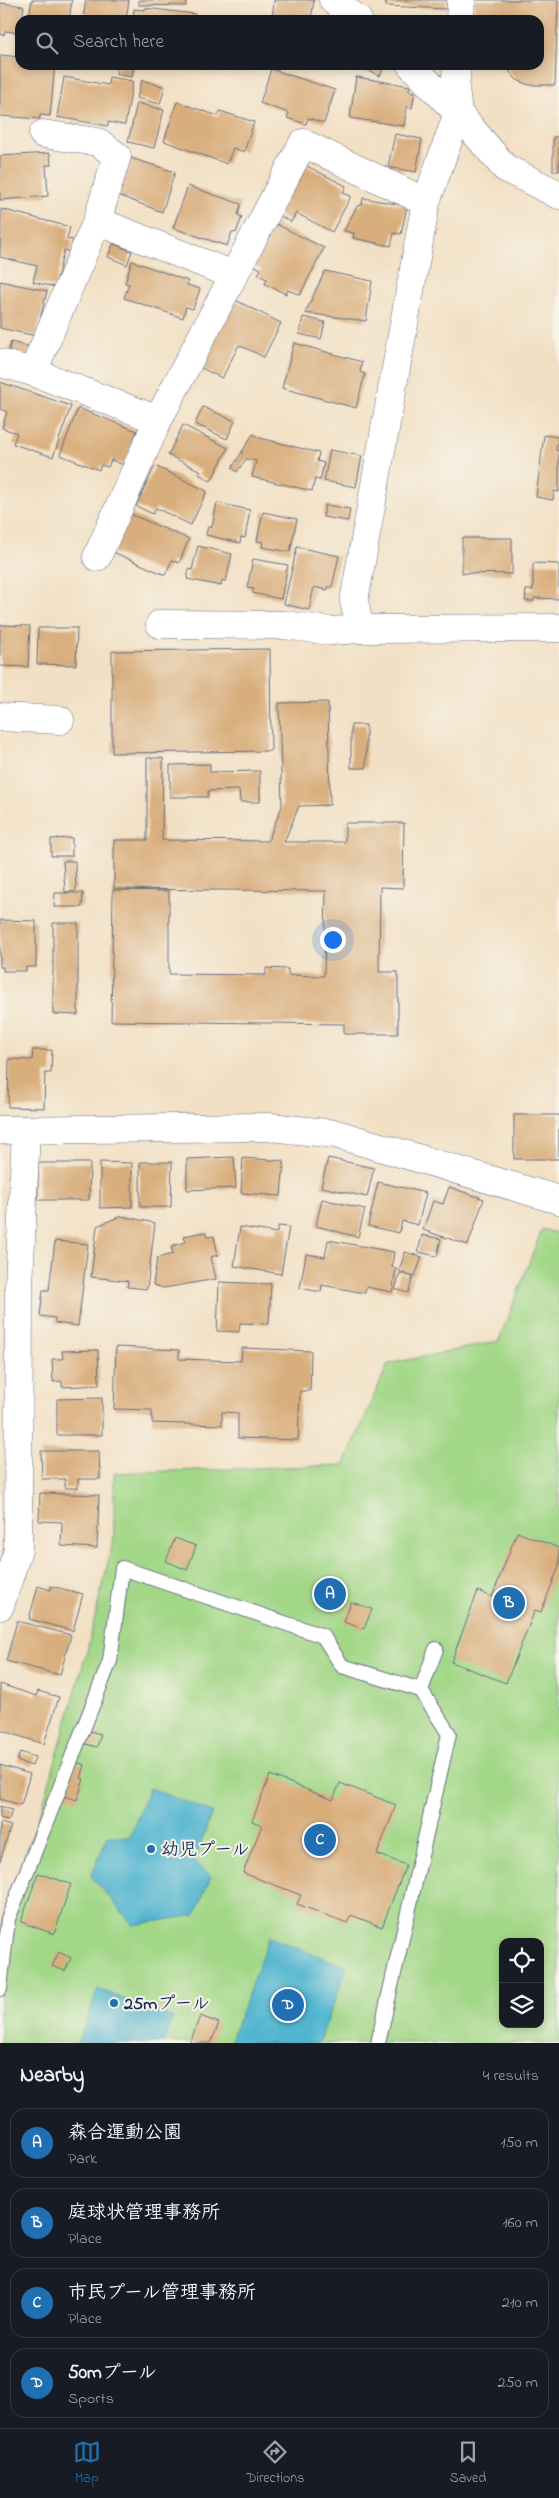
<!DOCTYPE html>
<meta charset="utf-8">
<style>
body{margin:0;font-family:"Indie Flower","Klee One",sans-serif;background:#242831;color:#f1f3f6}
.controls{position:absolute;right:15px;bottom:15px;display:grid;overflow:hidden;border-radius:10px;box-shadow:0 2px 8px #0003}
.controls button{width:45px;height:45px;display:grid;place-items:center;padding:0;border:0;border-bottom:1px solid #363941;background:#171b24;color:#f1f3f6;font:25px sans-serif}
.you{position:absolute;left:332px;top:939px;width:18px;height:18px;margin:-12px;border:4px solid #fff;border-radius:50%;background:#1a73e8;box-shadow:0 0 0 8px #1a73e833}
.badge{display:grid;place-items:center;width:32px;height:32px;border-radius:50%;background:#1f6fb2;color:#fff;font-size:16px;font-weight:700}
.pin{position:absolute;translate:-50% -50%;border:2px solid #fff;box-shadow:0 1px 5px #0006}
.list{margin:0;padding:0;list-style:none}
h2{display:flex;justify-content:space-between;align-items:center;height:65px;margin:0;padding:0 20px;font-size:21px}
h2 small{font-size:16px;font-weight:400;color:#9ea1a6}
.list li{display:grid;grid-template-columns:32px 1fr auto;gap:15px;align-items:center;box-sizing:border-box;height:70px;margin:0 10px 10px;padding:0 10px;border:1px solid #363941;border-radius:15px}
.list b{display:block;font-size:19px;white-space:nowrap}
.list p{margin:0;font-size:16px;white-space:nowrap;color:#9ea1a6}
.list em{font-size:16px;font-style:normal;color:#9ea1a6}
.icon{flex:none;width:28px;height:28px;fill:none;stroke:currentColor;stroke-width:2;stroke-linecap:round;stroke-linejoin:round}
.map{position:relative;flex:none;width:559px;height:2043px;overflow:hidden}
.search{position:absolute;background:#171b24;box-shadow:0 2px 8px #0003;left:15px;right:15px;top:15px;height:55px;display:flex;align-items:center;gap:12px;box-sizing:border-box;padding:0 18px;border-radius:15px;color:#9ea1a6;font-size:19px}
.sheet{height:385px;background:#171b24}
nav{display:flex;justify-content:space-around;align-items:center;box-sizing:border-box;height:70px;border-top:1px solid #363941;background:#171b24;font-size:14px;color:#9ea1a6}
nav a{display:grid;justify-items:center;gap:2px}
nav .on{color:#1f6fb2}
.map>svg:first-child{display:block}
</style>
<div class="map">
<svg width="559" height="2043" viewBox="0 0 559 2043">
<rect width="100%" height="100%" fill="#f7f3e8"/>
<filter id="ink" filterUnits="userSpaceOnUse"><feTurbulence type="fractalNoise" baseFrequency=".02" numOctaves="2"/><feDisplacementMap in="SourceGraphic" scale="10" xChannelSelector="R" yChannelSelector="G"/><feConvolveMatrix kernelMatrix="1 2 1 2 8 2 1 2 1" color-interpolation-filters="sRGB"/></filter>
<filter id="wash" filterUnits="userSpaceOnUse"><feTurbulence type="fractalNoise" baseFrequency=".0096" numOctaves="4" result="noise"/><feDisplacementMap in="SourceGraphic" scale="20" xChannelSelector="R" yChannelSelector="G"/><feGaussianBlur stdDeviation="1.12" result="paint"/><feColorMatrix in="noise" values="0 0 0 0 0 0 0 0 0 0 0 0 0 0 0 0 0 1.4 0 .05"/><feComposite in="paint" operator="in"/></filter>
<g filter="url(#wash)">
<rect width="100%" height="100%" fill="#f2e0c4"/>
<path fill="#a2d787" stroke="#5e8372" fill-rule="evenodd" d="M542,1229L559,1234V2043H0V1932L46,1794L87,1651L114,1537V1473L344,1465L388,1364L499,1341ZM503,1942H540V2024H503Z"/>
<g fill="#51b5d0" stroke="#367297">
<polygon points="149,1788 212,1812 194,1862 211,1876 195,1915 133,1925 91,1876 108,1836 130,1837"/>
<polygon points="269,1937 347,1967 319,2043 230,2043"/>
<polygon points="98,1989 173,2018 163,2043 78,2043"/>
</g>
<g id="blocks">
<g fill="#d9ae7d">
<polygon points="32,0 72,0 69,20 28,20"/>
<polygon points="86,0 129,0 126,20 83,19"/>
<polygon points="139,0 186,0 186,6 139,5"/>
<polygon points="274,0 314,0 311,20 272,20"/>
<polygon points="386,0 447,0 447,9 386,6"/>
<polygon points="475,0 558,0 555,85 529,85 517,80 510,72 509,65 539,65 539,20 474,20"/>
<polygon points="0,3 24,6 22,20 20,20 20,33 5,31 4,35 0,34"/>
<polygon points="145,8 195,14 194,20 133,20 134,9 145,10"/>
<polygon points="0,55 20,57 20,65 55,65 50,116 40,115 40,119 0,116"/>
<polygon points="118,65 134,65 132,77 116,74"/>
<polygon points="364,65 385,65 380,76 363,68"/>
<polygon points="271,69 335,90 324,123 308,118 306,124 287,118 289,113 260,103"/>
<polygon points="64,77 108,85 109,77 133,81 125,125 108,122 108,126 57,117"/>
<polygon points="356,77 410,86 409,91 415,92 412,108 407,107 404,126 350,118"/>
<polygon points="142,80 165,87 160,104 137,98"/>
<polygon points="177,102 218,116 220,111 254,122 244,152 233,148 227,164 164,141"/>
<polygon points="137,103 164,110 154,148 128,142"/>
<polygon points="395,134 422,139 416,172 388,167"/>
<rect x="553" y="137" width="6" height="34"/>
<polygon points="50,153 51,165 46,165 48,196 0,200 0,156"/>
<polygon points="124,156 175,172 162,212 112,193"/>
<polygon points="301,163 346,186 343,193 351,196 332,232 296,213 291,222 275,213"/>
<polygon points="188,186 241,204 238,215 242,217 236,233 232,232 227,246 173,228"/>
<polygon points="363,198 407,206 401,234 394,233 391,246 353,238 354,233 344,231 357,206 362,205"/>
<polygon points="1,209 70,227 67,239 73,240 70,252 64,250 55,287 33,282 37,266 0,257"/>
<polygon points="272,222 324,248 300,295 288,290 286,294 265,284 267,279 258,275 261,269 251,264"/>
<polygon points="113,244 132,251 127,265 108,257"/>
<polygon points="132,261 188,281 187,285 200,289 193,309 186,307 183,318 124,298 129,284 125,283"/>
<polygon points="325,271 372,281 366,321 305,313"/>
<polygon points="0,281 47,291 36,336 0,328"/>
<polygon points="235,300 281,323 264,357 239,345 222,378 197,366"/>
<polygon points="303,317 325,322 321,339 299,334"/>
<polygon points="11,342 31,347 27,360 8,354"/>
<polygon points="294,343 362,362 360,372 365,374 356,408 282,388"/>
<polygon points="0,382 71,406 53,457 13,444 17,433 2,428 7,412 0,409"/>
<polygon points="203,407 235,421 227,439 195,424"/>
<polygon points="78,408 137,431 124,465 111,460 108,467 101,465 99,470 60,455"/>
<polygon points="183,425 228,448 211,481 199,474 201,471 168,455"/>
<polygon points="253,434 260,438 319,453 317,461 324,463 320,480 315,479 312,491 252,477 256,461 246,459 237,472 232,468"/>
<polygon points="544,435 558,437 556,450 559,451 559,492 554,491 553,500 536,497"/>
<polygon points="330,450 362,456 356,487 324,481"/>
<polygon points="155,466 207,491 191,525 156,508 153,514 136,506"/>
<polygon points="217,503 250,510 245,538 241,537 240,543 206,535 208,526 212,527"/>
<polygon points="325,505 350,509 348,521 323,517"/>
<polygon points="263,512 297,519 290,552 262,547 263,542 257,541"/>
<polygon points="130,514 189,539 179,563 172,560 165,575 113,552"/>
<polygon points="462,538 512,538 512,574 462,573"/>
<polygon points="198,546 232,554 226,581 222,580 221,586 187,579 189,569 192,570"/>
<polygon points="297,547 339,556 332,587 328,587 327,590 314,587 309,610 284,604"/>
<polygon points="253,559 288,565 281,599 252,593 254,589 247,588"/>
<polygon points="533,563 559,564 559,599 534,598 534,601 525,601 526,590 533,590"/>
<polygon points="0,625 30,626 28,667 0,666"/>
<polygon points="38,628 77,628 76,665 37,664"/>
<polygon points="270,649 271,751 112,753 112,651"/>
<polygon points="328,702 330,805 299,806 284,842 345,842 345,823 404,823 403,888 380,887 379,972 398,972 398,1034 344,1034 344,1024 111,1021 113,890 169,891 169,974 266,975 266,968 288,969 288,975 324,976 326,891 114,889 114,840 147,840 147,758 163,758 162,840 268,841 282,806 279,703"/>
<rect x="351" y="725" width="15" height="43"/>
<polygon points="210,764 210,772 260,771 260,802 240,802 239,790 208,791 208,797 170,797 170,765"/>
<polygon points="72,838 72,856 51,856 51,839"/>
<polygon points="63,861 75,861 76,891 65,892"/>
<polygon points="55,893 83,893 82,907 54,907"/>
<polygon points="0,920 36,921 36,967 26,967 26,971 3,971 3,967 0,967"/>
<polygon points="53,923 78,923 78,1015 53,1014"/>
<polygon points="33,1050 52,1050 51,1073 45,1073 44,1108 8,1107 9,1059 32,1060"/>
<rect x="514" y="1115" width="45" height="44"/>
<polygon points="234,1157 236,1188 187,1190 187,1159"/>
<polygon points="243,1158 284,1161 281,1196 241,1193"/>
<polygon points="328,1158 374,1168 367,1197 321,1187"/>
<polygon points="100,1162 132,1163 132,1207 100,1208"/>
<polygon points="140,1162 172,1162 171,1207 140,1207"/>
<polygon points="38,1163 90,1163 89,1200 38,1200"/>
<polygon points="378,1182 426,1193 418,1225 402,1221 399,1233 368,1226"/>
<polygon points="449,1187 484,1199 468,1245 423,1230 433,1201 443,1204"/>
<polygon points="322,1199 365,1209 358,1237 316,1226"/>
<polygon points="121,1216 155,1223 147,1289 127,1287 128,1281 91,1277 97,1226"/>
<polygon points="278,1226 289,1227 281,1274 234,1266 240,1227 277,1233"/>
<polygon points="206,1232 207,1237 214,1236 218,1255 211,1257 216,1279 164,1288 153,1285 157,1258 173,1254 171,1246 186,1242 184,1236"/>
<polygon points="422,1235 441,1239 437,1256 418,1252"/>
<polygon points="328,1240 394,1252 392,1267 396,1268 392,1292 366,1287 365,1293 322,1285 321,1292 300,1288 306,1254 325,1257"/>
<polygon points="55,1241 88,1244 78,1326 55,1323 55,1318 40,1316 43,1290 49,1290"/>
<polygon points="405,1252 422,1257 415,1276 399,1271"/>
<polygon points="400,1273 413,1277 408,1293 395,1289"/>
<polygon points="219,1282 271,1284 269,1324 240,1323 239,1332 217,1331"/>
<polygon points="116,1347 179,1350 179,1359 241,1361 242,1348 311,1351 310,1391 300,1391 298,1440 238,1438 238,1413 222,1412 222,1425 152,1423 152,1410 114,1409"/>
<polygon points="98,1350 99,1385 62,1387 62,1381 53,1382 52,1359 63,1359 62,1351"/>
<polygon points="102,1398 102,1435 57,1435 57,1399"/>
<polygon points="41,1451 99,1451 100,1479 78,1479 78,1488 65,1488 65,1479 42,1479"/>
<polygon points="40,1493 99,1495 97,1548 61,1546 62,1522 39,1521"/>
<polygon points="517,1532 559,1548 559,1566 541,1612 535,1610 506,1683 451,1662 478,1591 492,1597"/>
<polygon points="175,1538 196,1546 187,1570 166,1561"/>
<polygon points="38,1586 51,1590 51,1586 83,1594 73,1631 29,1619"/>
<polygon points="351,1602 372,1609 364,1629 344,1622"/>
<polygon points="17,1621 71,1635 60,1675 6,1661"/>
<polygon points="0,1684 36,1696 38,1691 59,1697 44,1744 0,1730"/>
<polygon points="82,1729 101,1734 97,1747 78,1742"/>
<polygon points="20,1752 35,1757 32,1766 17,1761"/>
<polygon points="76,1762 85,1765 81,1778 84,1779 77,1800 64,1796"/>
<polygon points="0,1765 30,1774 21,1805 0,1799"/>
<polygon points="270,1775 333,1800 340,1783 396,1805 377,1854 406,1865 382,1927 351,1915 347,1923 297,1904 301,1895 243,1873 262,1825 252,1821"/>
<polygon points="0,1806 12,1810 9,1820 0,1818"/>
<polygon points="0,1823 11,1826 0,1861"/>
<polygon points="38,1873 71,1884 54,1934 21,1922"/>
<polygon points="59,1952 71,1958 65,1971 52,1966"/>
<polygon points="200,2016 219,2023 211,2043 190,2043"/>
</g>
</g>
</g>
<g filter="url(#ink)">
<use href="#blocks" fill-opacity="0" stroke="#666d82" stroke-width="1"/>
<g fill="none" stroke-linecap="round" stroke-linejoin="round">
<defs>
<g id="service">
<polyline points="0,1989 8,1919 110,1661 122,1568 323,1636 342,1666 421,1690 436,1649"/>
<polyline points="378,2043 449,1734 421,1690"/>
</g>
<g id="minor">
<polyline points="333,0 358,20"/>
<polyline points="460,20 461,0"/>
<polyline points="411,65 458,113 505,168 559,195"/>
<polyline points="457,65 455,88 458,113 426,202 354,601 360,629 559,628"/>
<polyline points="97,221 233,275"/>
<polyline points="0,363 33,372 158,420"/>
<polyline points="33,372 97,221 117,156 98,142 43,134"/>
<polyline points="97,557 158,420 303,143 426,202"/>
<polyline points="160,624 285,625 330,631 360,629"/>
<polyline points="0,717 60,720"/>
<polyline points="0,1130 270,1127 336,1134 559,1200"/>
<polyline points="0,1606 18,1550 19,1286 26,1130"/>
</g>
</defs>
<use href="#service" stroke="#666d82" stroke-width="16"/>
<use href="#minor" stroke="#666d82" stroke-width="29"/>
<use href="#service" stroke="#fff" stroke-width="14"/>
<use href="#minor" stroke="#fff" stroke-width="28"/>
</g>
</g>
<g fill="#1f6fb2" stroke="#f7f3e8" stroke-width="2">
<circle cx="151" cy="1849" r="5"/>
<circle cx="114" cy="2003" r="5"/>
</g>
<g text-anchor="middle" stroke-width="4" stroke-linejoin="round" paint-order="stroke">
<g font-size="18" font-weight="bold" fill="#1b2f5e" stroke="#f7f3e8" text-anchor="start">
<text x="161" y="1855">幼児プール</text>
<text x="124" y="2009">25mプール</text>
</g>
</g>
</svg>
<div class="controls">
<button><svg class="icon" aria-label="locate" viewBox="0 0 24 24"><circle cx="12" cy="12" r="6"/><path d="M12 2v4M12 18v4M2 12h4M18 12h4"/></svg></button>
<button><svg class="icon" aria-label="layers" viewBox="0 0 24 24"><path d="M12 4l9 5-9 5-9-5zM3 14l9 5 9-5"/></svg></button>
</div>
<div class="you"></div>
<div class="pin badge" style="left:330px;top:1594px">A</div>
<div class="pin badge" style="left:509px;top:1603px">B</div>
<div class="pin badge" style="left:320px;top:1840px">C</div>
<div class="pin badge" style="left:288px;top:2005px">D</div>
<div class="search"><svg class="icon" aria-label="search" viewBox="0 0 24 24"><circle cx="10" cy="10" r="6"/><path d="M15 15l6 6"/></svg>Search here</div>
</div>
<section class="sheet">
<h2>Nearby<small>4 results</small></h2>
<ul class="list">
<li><span class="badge">A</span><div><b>森合運動公園</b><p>Park</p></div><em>150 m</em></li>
<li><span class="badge">B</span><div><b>庭球状管理事務所</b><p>Place</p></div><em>160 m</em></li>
<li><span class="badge">C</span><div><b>市民プール管理事務所</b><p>Place</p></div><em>210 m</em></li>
<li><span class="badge">D</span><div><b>50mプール</b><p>Sports</p></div><em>250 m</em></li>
</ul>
</section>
<nav>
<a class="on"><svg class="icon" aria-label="map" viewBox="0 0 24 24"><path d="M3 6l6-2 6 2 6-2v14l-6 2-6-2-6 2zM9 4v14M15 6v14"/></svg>Map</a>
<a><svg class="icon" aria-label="directions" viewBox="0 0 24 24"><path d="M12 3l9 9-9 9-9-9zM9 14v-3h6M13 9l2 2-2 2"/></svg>Directions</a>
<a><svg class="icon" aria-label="saved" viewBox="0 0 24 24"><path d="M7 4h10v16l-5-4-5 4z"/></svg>Saved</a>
</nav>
